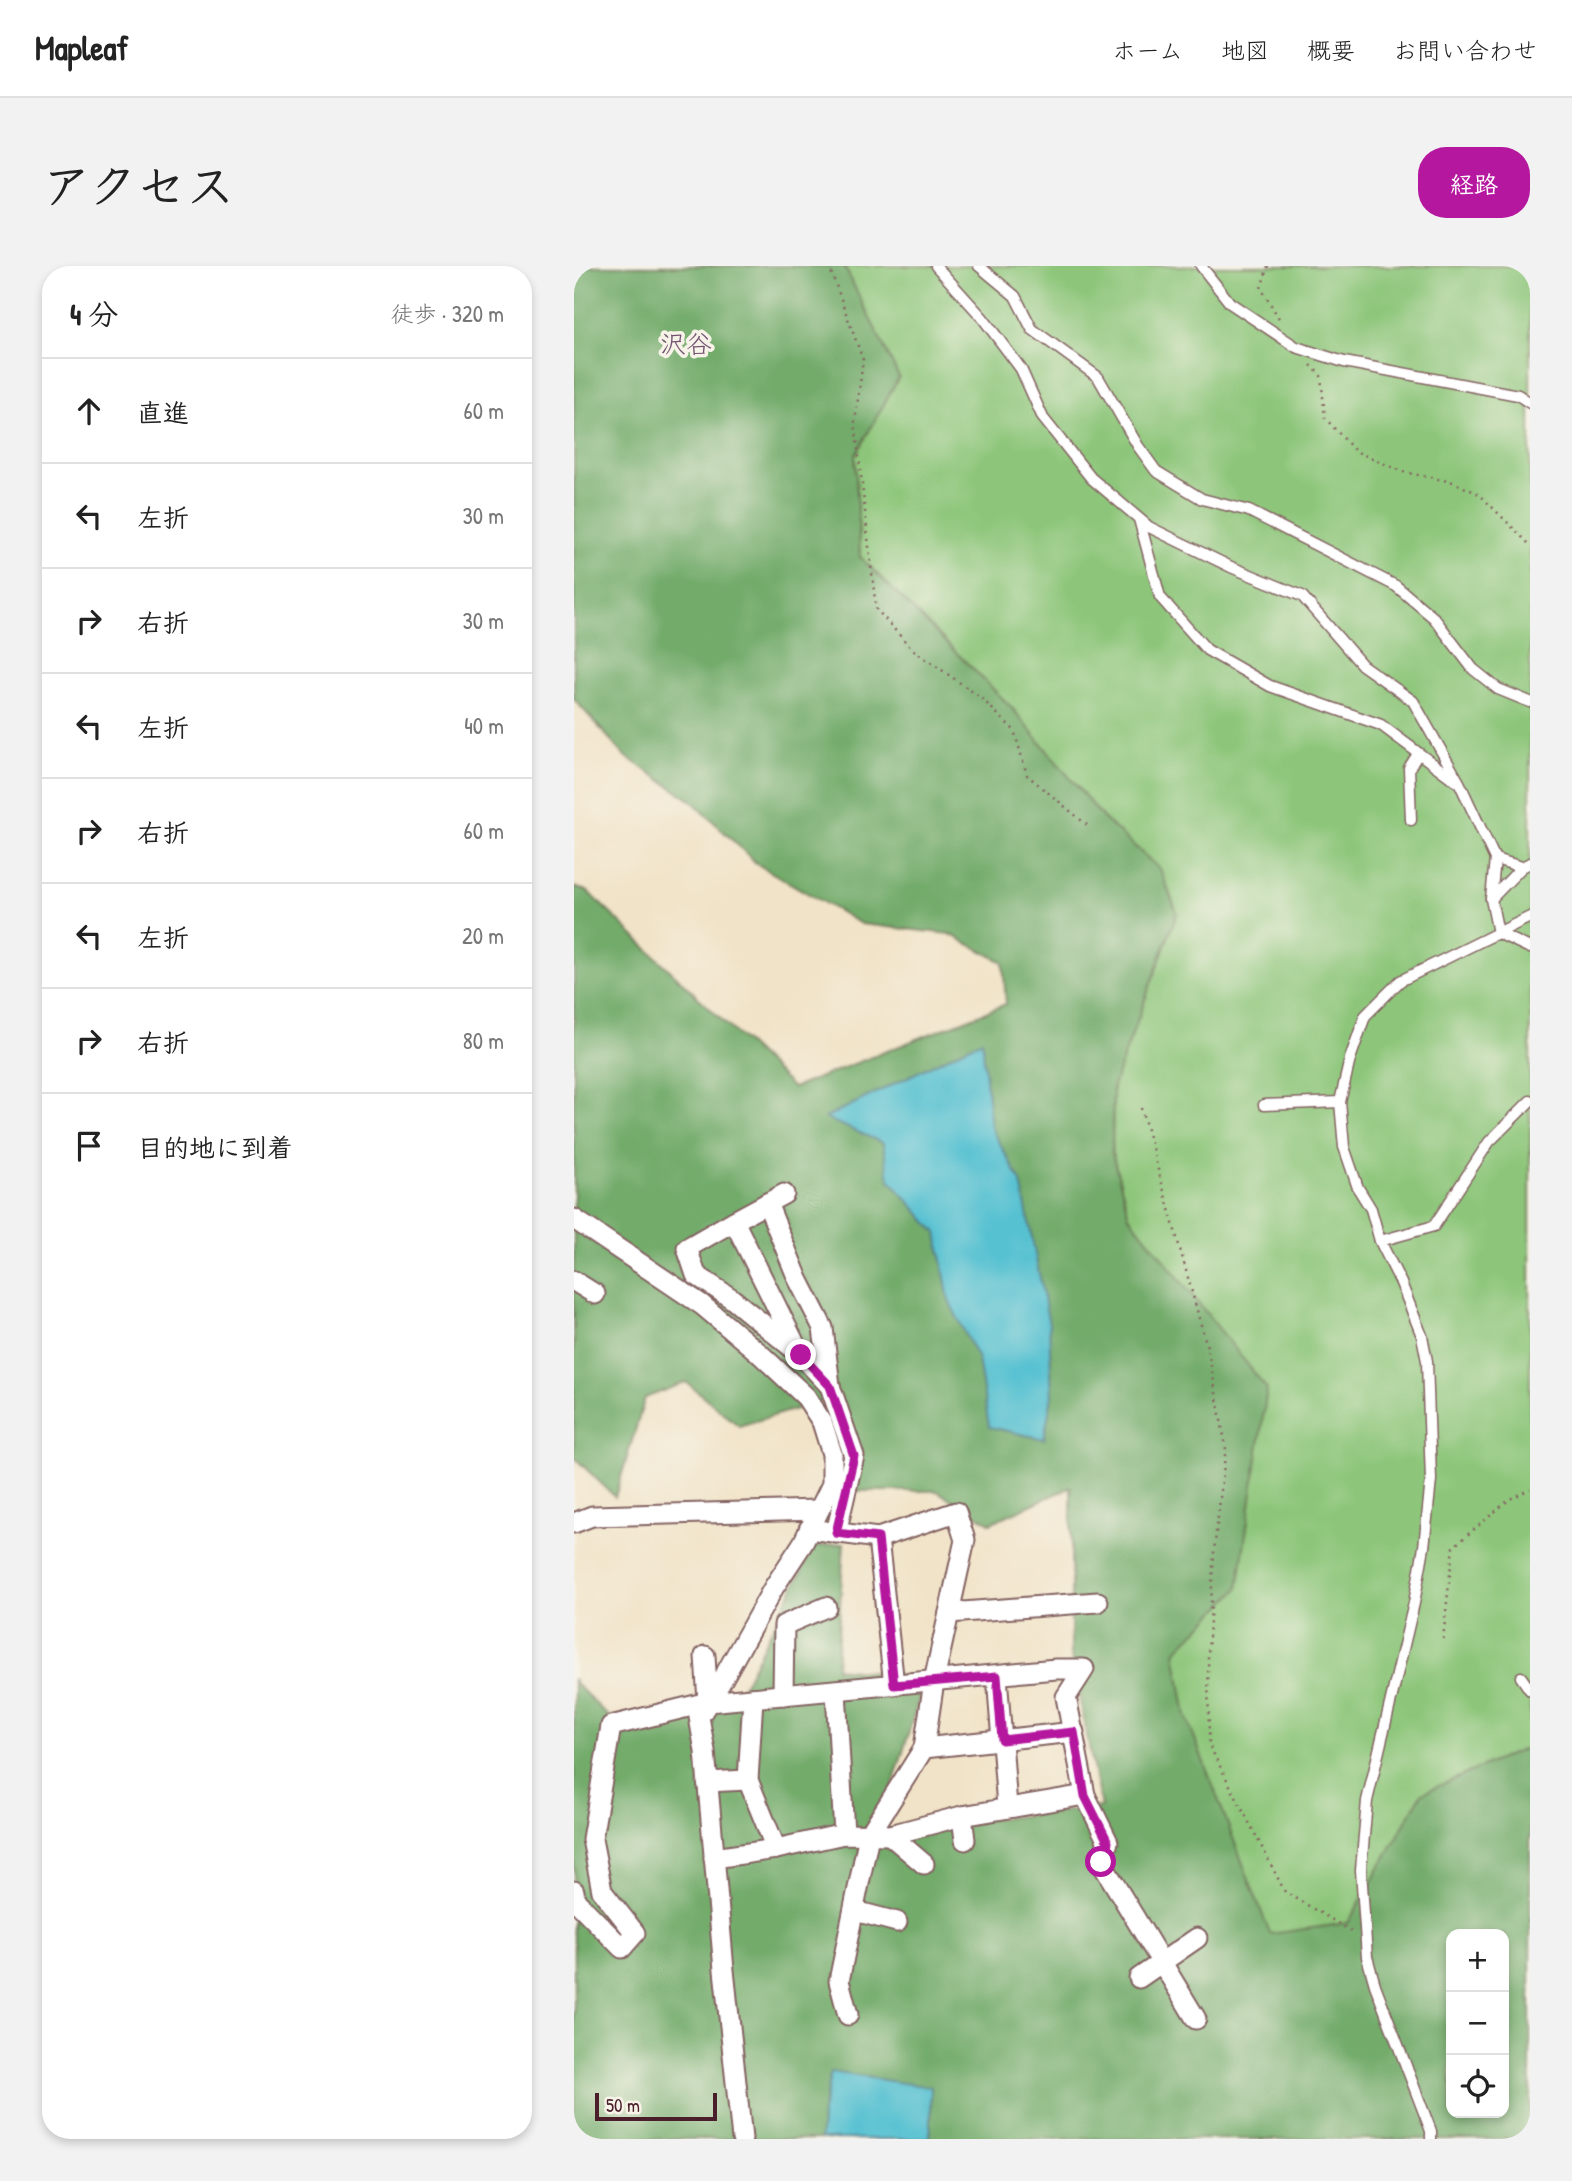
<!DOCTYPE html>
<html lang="ja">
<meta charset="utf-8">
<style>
body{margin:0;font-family:"Patrick Hand","Klee One",sans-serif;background:#f2f2f2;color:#222}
.controls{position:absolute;right:21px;bottom:21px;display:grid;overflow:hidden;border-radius:14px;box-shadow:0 4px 10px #0003}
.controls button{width:63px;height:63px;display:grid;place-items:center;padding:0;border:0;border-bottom:2px solid #e0e0e0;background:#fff;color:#222;font:35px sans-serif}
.scale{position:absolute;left:21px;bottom:18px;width:122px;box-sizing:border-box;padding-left:7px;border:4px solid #4a1f2b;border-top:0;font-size:19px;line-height:24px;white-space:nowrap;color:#4a1f2b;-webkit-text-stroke:5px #f7f3e8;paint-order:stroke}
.stop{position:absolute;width:21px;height:21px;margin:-16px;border:5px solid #b5179e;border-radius:50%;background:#fff}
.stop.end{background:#b5179e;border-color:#fff;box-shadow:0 2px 7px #0008}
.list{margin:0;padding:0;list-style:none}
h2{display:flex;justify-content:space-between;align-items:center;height:91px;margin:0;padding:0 28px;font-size:30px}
h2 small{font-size:23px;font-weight:400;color:#767676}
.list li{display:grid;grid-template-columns:46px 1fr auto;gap:21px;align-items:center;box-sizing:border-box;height:105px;padding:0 28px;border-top:2px solid #e0e0e0}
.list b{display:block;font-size:26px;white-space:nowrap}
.list em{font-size:23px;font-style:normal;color:#767676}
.icon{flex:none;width:38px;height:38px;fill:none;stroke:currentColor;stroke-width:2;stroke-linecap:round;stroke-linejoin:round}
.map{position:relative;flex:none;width:956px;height:1873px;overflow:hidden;border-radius:28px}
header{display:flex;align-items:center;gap:42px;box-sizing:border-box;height:98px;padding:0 35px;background:#fff;border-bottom:2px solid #e0e0e0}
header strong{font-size:33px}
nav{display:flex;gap:38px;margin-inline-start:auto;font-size:24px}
.intro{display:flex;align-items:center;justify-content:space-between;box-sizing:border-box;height:168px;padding:0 42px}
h1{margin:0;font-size:49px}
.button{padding:18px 32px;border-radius:28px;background:#b5179e;color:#fff;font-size:24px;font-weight:700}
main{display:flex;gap:42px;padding:0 42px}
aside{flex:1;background:#fff;border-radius:28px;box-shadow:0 4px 10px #0003}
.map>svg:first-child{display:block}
</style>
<header>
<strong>Mapleaf</strong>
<nav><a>ホーム</a><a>地図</a><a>概要</a><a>お問い合わせ</a></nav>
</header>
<div class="intro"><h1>アクセス</h1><a class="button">経路</a></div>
<main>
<aside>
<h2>4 分<small>徒歩 · 320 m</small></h2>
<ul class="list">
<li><svg class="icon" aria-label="ahead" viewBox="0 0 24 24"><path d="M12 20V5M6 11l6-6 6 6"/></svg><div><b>直進</b></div><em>60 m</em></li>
<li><svg class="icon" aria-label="left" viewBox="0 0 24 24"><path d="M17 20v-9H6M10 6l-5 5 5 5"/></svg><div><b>左折</b></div><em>30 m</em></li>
<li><svg class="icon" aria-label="right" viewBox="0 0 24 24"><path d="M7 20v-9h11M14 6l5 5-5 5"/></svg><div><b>右折</b></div><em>30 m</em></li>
<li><svg class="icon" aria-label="left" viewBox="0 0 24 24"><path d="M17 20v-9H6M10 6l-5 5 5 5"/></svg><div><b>左折</b></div><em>40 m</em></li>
<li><svg class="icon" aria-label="right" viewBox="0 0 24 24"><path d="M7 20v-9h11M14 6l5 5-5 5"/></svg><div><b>右折</b></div><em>60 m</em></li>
<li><svg class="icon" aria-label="left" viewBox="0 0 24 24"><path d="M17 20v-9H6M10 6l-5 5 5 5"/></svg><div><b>左折</b></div><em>20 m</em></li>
<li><svg class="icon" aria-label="right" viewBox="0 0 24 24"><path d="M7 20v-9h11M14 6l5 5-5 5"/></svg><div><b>右折</b></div><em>80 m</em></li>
<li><svg class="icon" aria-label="arrive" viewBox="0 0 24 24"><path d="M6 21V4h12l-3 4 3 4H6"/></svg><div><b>目的地に到着</b></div></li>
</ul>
</aside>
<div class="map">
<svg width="956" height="1873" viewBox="0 0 956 1873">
<rect width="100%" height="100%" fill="#f7f3e8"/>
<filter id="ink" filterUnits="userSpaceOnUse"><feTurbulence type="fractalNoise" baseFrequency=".0143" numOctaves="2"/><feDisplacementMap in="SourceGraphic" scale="14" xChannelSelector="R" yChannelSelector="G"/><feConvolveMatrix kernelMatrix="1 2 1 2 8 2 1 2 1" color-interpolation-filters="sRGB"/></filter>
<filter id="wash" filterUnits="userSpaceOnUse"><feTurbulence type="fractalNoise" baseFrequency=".00686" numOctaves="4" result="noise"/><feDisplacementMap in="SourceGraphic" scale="28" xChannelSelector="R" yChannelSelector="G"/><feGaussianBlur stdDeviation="1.57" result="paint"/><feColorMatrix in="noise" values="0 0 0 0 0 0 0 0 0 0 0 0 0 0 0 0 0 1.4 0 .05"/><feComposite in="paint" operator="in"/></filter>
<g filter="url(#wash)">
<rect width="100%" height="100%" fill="#f1e3c7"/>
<polygon fill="#8dc67a" stroke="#6c7252" stroke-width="2" points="270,0 956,0 956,1873 930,1847 930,1668 877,1668 688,1766 497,1220 555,950 538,887 539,820 603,647 586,603 529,552 437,441 286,291 281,190 324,111"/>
<path fill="#72ab6a" stroke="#5e654a" stroke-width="2" fill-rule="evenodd" d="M0,0H270L325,111L281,190L286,291L437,441L529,552L586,603L603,647L539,820L538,887L555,950L693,1123L664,1323L601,1386L612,1450L696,1668L774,1657L848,1527L956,1480V1873H0V1412L2,1418L35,1451L159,1439L240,1281L270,1277L262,1402L351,1412L305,1566L527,1541L497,1389V1221L416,1257L363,1225H274L266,1130L165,1160L112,1116L71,1132L41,1231L0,1191V621L13,625L219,822L432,738L429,696L376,668L287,658L183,598L118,535L51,490L0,433ZM877,1668H930V1847H877Z"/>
<g fill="#57c1d1" stroke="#50707e" stroke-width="2">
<polygon points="408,774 417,862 447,916 475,1058 478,1130 470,1173 415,1161 404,1093 375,1035 363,967 315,913 309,877 251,852"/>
<polygon points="257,1806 357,1821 357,1862 354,1873 247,1873 248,1846"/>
</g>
</g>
<g filter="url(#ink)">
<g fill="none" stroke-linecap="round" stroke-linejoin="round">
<defs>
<g id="lane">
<polyline points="362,0 408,51 447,103 469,152 517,212 575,261 657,301 728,330 788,399 839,435 886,518 921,593 917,633 924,667 956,682"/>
<polyline points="405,0 441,30 458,63 524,111 564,180 582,205 628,233 675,245 822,320 860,352 899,403 924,423 956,436"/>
<polyline points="627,0 656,37 722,81 770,96 944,129 956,137"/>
<polyline points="565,253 586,331 633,384 696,420 807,459 882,515"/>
<polyline points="837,554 835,502 844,488"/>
<polyline points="921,593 948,601 956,597"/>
<polyline points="917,633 948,601"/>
<polyline points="690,839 766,836"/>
<polyline points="806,975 860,960 915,876 956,835"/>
<polyline points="947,1411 956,1424"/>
<polyline points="857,1873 857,1865 801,1719 793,1691 787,1604 793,1535 840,1337 850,1281 857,1214 853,1095 848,1070 827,1017 806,975 797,943 784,922 770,881 766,836 776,793 791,750 826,715 956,651"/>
</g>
<g id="street">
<polyline points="210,928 160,955 223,1082"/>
<polyline points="193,937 224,1013 249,1062 256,1120"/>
<polyline points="0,953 128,1039 184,1086 232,1131 248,1156 258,1188 258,1218 229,1277 200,1321 148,1414 125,1451 131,1485 150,1704 168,1873"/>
<polyline points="160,955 113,982 122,1009 157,1032 227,1089 256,1120 280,1190 262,1267"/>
<polyline points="0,1015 21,1028"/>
<polyline points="0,1257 18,1250 244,1244"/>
<polyline points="235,1263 304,1272 382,1246 391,1274 360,1415 350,1482 295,1569 265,1715 274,1749"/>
<polyline points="304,1272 320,1419"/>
<polyline points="375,1347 524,1336"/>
<polyline points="131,1390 134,1436"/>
<polyline points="423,1410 433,1541"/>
<polyline points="262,1425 270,1568"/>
<polyline points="209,1429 210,1359 252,1341"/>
<polyline points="179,1432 174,1514 202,1583"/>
<polyline points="350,1482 500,1466"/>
<polyline points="133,1516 174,1514"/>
<polyline points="511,1529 534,1576 527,1596 622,1753"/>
<polyline points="388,1550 391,1574"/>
<polyline points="316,1569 350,1598"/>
<polyline points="0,1625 1,1634 48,1682 61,1667 28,1625 18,1573 37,1460 134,1436 482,1403 510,1403 492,1431 511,1529 388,1550 316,1569 270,1568 202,1583 140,1592"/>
<polyline points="281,1645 323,1656"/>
<polyline points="565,1712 623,1672"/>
</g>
</defs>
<use href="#lane" stroke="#846462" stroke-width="13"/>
<use href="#street" stroke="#846462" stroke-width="23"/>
<g stroke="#846462" stroke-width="2.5" stroke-dasharray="2 5" stroke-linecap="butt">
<polyline points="255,0 289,94 281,156 302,343 338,383 406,431 440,464 453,509 513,559"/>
<polyline points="694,0 687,22 706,54"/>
<polyline points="737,99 747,110 751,152 781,185 829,206 879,216 905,228 956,279"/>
<polyline points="567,842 634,1084 652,1181 640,1285 634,1389 635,1479 711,1626 777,1665"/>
<polyline points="869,1373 879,1281 936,1233 956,1223"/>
</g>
<use href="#lane" stroke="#fff" stroke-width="10"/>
<use href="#street" stroke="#fff" stroke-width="19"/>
</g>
</g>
<g fill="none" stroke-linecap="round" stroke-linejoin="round" filter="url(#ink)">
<polyline stroke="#b5179e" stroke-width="9" points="227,1089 256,1120 280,1190 262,1267 304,1272 320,1419 423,1410 428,1474 500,1466 511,1530 534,1576 527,1596"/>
</g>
<g text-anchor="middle" stroke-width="7" stroke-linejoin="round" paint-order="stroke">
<g font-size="26" fill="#725371" stroke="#f7f3e8">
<text x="112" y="87">沢谷</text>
</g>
</g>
</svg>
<div class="controls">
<button>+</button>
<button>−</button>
<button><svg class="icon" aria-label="locate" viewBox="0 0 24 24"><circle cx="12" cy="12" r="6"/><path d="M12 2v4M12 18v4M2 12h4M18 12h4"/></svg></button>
</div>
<div class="scale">50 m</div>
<div class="stop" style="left:527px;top:1596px"></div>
<div class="stop end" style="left:227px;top:1089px"></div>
</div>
</main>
